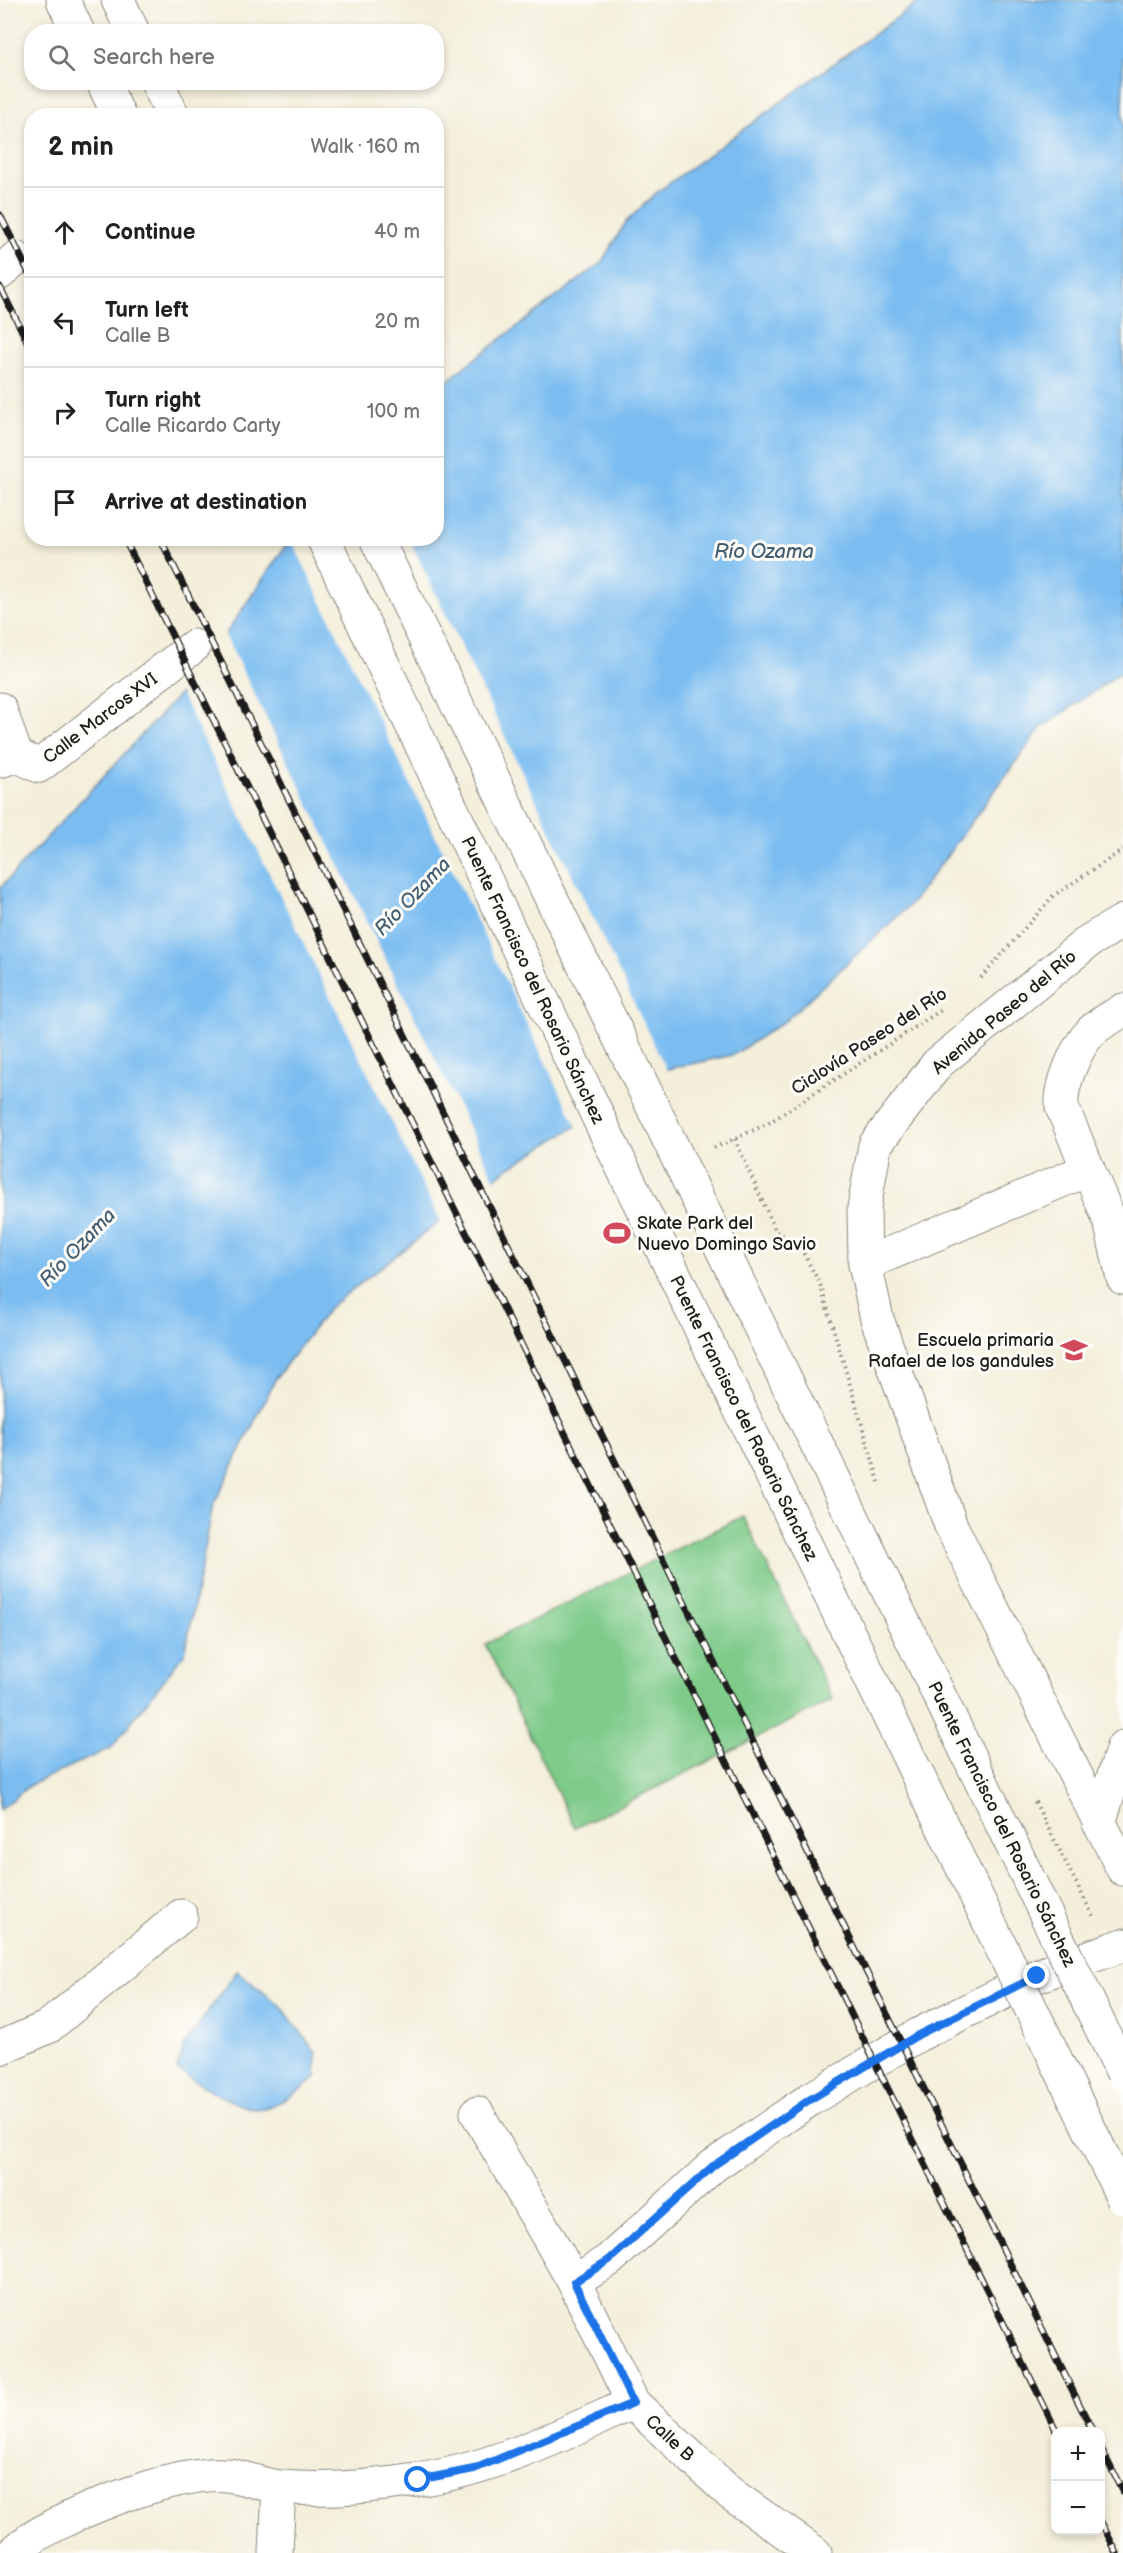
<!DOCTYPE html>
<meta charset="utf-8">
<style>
body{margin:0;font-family:"Balsamiq Sans",sans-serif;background:#f6f6f6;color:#202124}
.controls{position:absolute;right:18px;bottom:18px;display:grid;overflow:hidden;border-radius:12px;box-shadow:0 3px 9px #0003}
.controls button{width:54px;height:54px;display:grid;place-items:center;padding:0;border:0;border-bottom:2px solid #e0e0e0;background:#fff;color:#202124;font:30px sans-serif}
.stop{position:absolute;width:18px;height:18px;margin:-14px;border:4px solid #1a73e8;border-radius:50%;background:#fff}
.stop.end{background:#1a73e8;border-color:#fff;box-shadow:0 2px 6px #0008}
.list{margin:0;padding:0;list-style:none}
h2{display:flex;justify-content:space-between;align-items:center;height:78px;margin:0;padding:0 24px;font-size:26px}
h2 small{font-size:20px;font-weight:400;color:#757577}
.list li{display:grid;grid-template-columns:39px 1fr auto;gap:18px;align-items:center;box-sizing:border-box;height:90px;padding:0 24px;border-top:2px solid #e0e0e0}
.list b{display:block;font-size:22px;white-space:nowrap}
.list p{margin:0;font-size:20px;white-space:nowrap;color:#757577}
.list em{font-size:20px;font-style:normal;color:#757577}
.icon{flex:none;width:33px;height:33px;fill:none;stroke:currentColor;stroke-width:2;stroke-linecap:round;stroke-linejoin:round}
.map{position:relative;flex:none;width:1123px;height:2553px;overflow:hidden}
.search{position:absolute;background:#fff;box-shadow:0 3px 9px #0003;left:24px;top:24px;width:420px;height:66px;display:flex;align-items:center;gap:15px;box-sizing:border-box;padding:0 21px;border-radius:24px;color:#757577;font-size:22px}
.panel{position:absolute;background:#fff;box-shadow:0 3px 9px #0003;left:24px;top:108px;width:420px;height:438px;border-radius:24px}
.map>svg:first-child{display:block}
</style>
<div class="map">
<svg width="1123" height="2553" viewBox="0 0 1123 2553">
<rect width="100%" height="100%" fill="#fdfcf7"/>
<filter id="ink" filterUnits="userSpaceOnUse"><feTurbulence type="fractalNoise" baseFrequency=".0167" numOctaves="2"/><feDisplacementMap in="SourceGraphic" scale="12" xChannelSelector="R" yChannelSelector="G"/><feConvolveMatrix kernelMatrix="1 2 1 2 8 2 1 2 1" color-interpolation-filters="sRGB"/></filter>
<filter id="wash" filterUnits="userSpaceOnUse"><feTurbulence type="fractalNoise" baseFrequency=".008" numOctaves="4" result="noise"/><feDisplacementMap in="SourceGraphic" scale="24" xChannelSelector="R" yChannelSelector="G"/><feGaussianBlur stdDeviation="1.35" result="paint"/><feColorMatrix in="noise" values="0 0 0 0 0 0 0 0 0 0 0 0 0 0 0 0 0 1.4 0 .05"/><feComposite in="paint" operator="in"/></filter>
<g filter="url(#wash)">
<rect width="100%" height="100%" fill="#f4efdb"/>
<polygon fill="#7ecb8a" stroke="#4d7453" stroke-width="1.5" points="743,1516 833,1700 575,1828 485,1644"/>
<g fill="#7cbdf1" stroke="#4c6c86" stroke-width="1.5">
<polygon points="921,0 1123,0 1123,671 1040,729 912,903 785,1021 733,1055 668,1069 507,1169 330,1307 276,1378 213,1506 185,1653 111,1748 30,1785 0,1810 0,888 199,673 290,539 436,538 437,391 460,370 601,263 626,222 656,193"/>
<path d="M237,1971L282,2007L316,2053V2078C300,2090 284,2103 264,2108C243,2114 195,2081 177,2069L185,2044Z"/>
</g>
<g fill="#f4efdb">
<polygon points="291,539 409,539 668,1073 578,1129"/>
<polygon points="223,631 496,1182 442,1224 179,690 196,671"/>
</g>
</g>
<g filter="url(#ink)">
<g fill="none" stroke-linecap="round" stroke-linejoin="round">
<defs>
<g id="minor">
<polyline points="0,273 16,258"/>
<polyline points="0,709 16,755"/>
<polyline points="0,761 16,755 39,766 194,646"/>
<polyline points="1123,921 1089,941 938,1063 875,1145 864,1208 865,1264 877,1319 951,1526 1123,1869"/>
<path d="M1123,1010C1113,1017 1099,1023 1091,1032C1076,1047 1060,1086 1062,1107L1110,1221L1123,1278"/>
<polyline points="865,1264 1087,1170"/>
<polyline points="1099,1823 1123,1747"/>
<polyline points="0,2048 48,2027 181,1916"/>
<polyline points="477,2113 574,2282 633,2403 731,2494 815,2553"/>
<polyline points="574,2282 609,2260 713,2166 809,2100 918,2035 1037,1976 1123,1945"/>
<path d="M12,2553C51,2518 174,2470 227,2475C245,2477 262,2485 280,2487C325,2491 371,2487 416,2480C492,2470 563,2434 633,2403"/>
<polyline points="276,2553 279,2487"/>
</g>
<g id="major">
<polyline points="63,0 78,32"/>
<polyline points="118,0 133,32"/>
<polyline points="103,82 119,116"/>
<polyline points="157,82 173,116"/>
</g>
</defs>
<use href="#minor" stroke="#88867c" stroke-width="35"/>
<use href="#major" stroke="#88867c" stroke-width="35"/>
<g stroke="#88867c" stroke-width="4" stroke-dasharray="1.5 4.5" stroke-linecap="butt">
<polyline points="981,978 1053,896 1123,850"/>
<polyline points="735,1139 776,1232 798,1243 820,1284 879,1482"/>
<polyline points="714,1148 767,1124 943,1009"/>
<polyline points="1035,1802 1094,1918"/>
</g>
<use href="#minor" stroke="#fff" stroke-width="33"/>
<use href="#major" stroke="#fff" stroke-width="33"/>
<defs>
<g id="rail">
<polyline points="0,215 32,279"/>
<polyline points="0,287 32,351"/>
<polyline points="124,538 1057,2432"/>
<polyline points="160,538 1093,2432"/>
<polyline points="1100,2446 1123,2492"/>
<polyline points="1100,2520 1117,2553"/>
</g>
</defs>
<use href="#rail" stroke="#1c1c1c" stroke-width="7"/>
<use href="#rail" stroke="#fdfcf7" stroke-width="4.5" stroke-dasharray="14" stroke-linecap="butt"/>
<defs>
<g id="major-bridge">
<polyline points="323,538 611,1144 1123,2198"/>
<polyline points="376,538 1123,2073"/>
</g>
</defs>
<use href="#major-bridge" stroke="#88867c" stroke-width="35" stroke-linecap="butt"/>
<use href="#major-bridge" stroke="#fff" stroke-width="33"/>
</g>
</g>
<g fill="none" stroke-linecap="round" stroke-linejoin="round" filter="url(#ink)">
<polyline stroke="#1a73e8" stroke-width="8" points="418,2480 474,2469 633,2403 574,2282 609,2260 713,2166 809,2100 918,2035 1037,1976"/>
</g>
<defs>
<symbol id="stadium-bare" viewBox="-9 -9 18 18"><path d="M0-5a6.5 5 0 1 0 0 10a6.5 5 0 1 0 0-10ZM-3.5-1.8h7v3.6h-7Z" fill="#d1495b" stroke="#fdfcf7" stroke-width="2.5" paint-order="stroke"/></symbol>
<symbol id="school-bare" viewBox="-9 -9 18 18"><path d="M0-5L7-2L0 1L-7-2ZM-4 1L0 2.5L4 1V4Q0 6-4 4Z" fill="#d1495b" stroke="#fdfcf7" stroke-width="2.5" paint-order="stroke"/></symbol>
</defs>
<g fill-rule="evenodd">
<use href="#stadium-bare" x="598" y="1214" width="38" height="38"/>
<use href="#school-bare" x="1055" y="1331" width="38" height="38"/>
</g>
<g text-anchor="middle" stroke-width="6" stroke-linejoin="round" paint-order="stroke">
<g font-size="18" fill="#1c1c1c" stroke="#fdfcf7">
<text transform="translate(100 718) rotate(-37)" y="6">Calle Marcos XVI</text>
<text transform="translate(533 980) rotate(65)" y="6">Puente Francisco del Rosario Sánchez</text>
<text transform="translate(1004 1012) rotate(-40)" y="6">Avenida Paseo del Río</text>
<text transform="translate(869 1041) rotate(-33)" y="6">Ciclovía Paseo del Río</text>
<text transform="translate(744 1418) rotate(64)" y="6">Puente Francisco del Rosario Sánchez</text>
<text transform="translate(1002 1824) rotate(64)" y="6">Puente Francisco del Rosario Sánchez</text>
<text transform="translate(670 2438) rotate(43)" y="6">Calle B</text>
</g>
<g font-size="18" fill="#1c1c1c" stroke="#fdfcf7" text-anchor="start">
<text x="637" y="1229">Skate Park del<tspan x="637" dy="21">Nuevo Domingo Savio</tspan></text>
<text x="1054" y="1346" text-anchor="end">Escuela primaria<tspan x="1054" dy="21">Rafael de los gandules</tspan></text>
</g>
<g font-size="20" font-style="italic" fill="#425c71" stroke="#fdfcf7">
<text x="764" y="558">Río Ozama</text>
<text transform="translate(412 896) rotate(-46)" y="7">Río Ozama</text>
<text transform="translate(77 1247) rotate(-46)" y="7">Río Ozama</text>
</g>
</g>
</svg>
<div class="controls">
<button>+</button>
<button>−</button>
</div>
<div class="stop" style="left:418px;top:2480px"></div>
<div class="stop end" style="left:1037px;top:1976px"></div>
<div class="search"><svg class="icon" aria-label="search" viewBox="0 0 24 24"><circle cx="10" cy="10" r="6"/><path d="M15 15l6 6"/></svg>Search here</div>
<section class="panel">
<h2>2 min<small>Walk · 160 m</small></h2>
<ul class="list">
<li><svg class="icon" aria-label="ahead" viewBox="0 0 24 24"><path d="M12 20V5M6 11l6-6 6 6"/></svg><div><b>Continue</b></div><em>40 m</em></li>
<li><svg class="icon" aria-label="left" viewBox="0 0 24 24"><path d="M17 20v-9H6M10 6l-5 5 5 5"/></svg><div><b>Turn left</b><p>Calle B</p></div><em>20 m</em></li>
<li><svg class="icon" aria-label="right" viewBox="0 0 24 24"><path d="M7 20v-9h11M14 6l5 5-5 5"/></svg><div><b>Turn right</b><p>Calle Ricardo Carty</p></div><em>100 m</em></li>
<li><svg class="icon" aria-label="arrive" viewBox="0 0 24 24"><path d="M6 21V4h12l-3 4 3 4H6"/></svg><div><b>Arrive at destination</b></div></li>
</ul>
</section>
</div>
